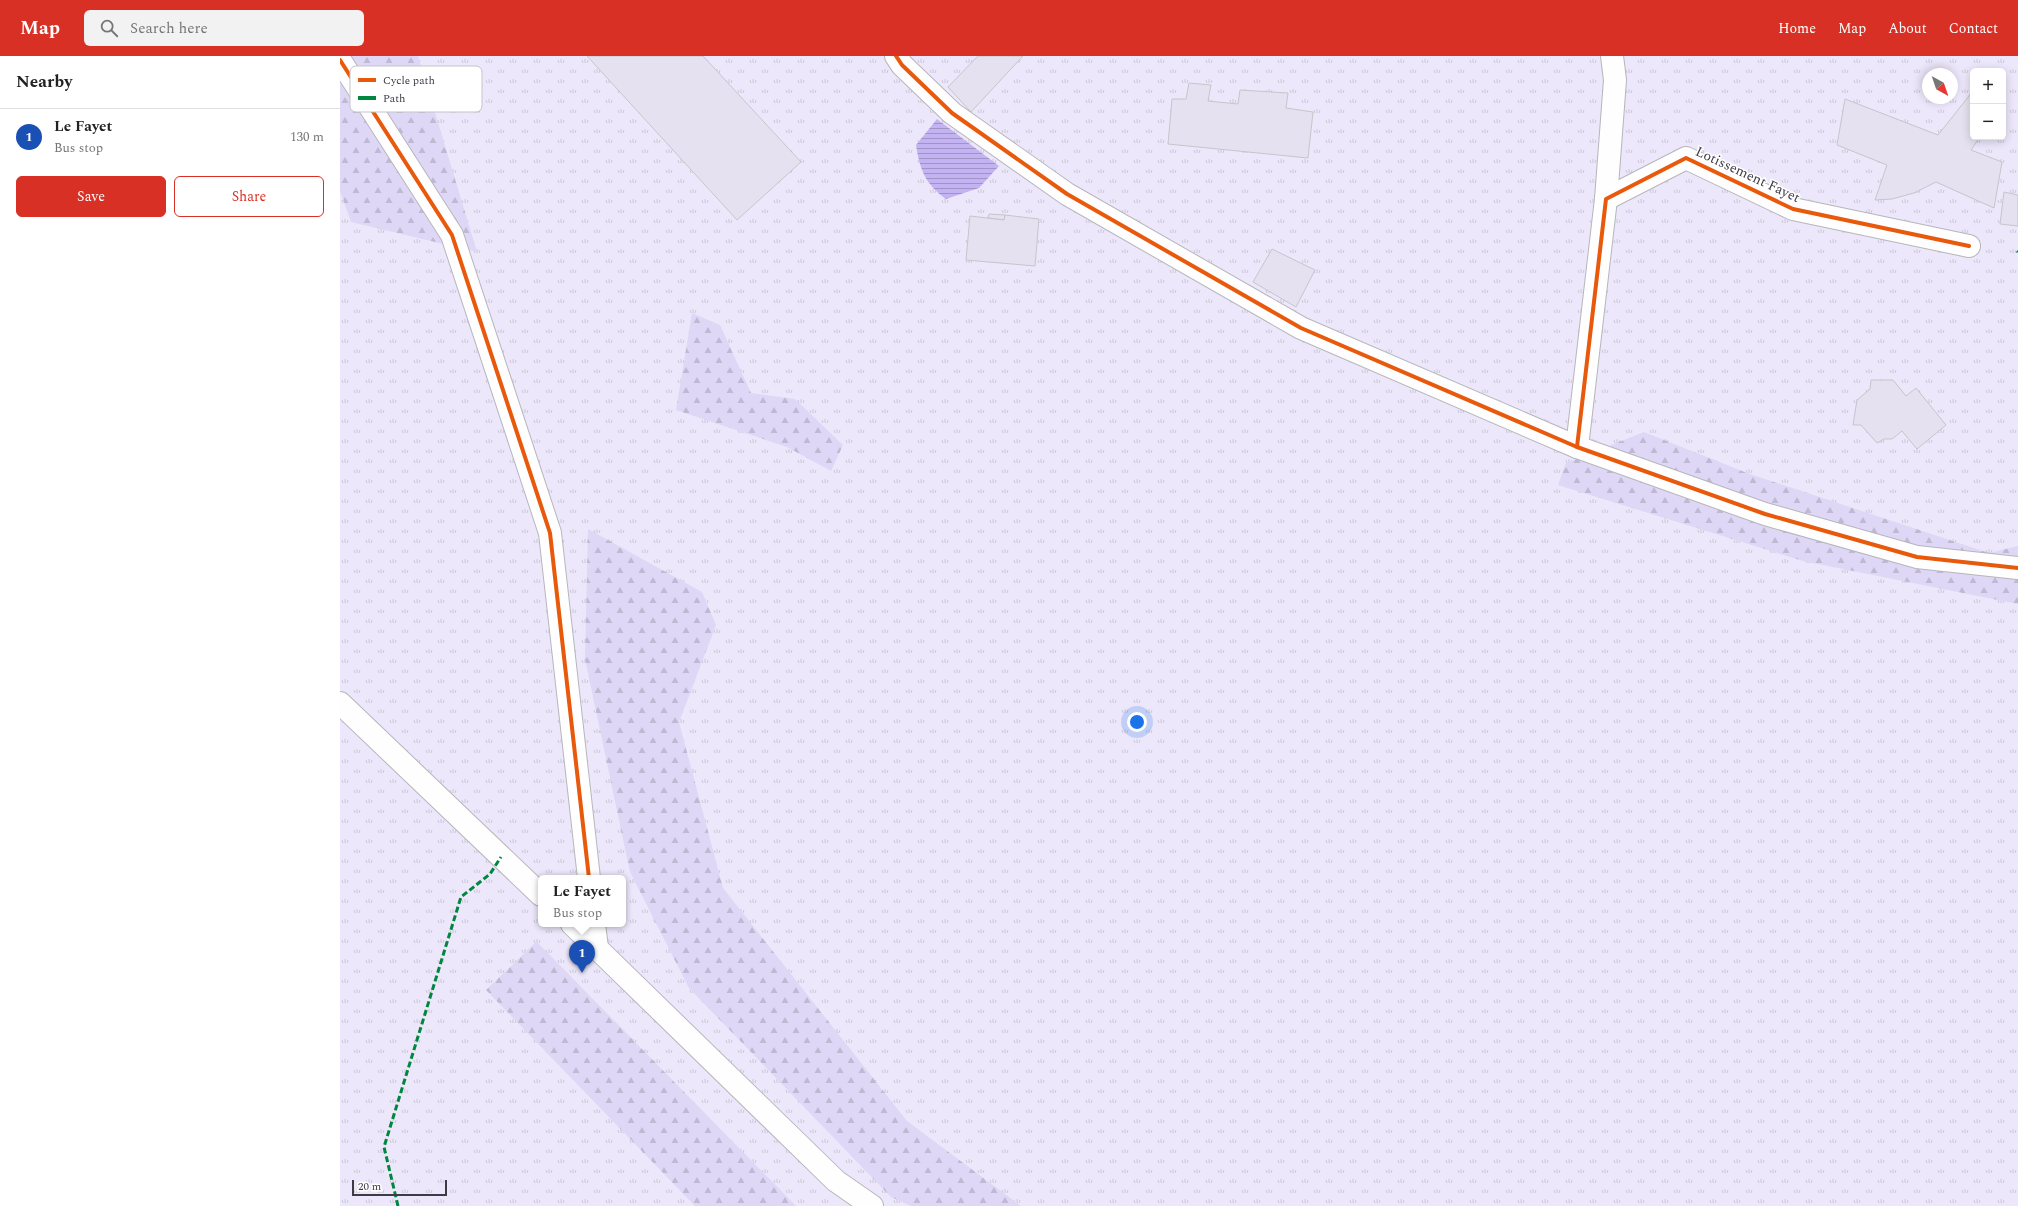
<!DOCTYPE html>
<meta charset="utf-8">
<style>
body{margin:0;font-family:Spectral,serif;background:#f2f2f2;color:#222}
.controls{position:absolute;right:12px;top:12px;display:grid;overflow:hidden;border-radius:6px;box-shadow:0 2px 10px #0003}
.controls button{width:36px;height:36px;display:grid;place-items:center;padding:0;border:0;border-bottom:1px solid #e0e0e0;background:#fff;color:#222;font:20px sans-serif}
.compass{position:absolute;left:1582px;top:12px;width:36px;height:36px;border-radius:50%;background:#fff;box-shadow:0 2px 10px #0003;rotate:140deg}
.scale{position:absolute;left:12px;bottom:10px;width:95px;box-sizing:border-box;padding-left:4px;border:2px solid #3d3b44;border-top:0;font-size:11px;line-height:14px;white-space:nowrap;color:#3d3b44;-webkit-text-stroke:3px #fff;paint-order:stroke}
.you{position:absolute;left:797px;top:666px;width:14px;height:14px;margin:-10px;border:3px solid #fff;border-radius:50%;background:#1a73e8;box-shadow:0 0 0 6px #1a73e833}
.badge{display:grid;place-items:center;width:26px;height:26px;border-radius:50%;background:#d93025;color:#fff;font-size:13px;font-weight:700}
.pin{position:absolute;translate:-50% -33px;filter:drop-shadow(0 1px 2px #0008)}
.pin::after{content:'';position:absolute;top:21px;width:14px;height:12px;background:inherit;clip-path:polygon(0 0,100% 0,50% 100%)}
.popup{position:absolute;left:198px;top:819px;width:88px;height:52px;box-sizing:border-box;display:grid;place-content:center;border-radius:6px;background:#fff;filter:drop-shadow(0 1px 3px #0005);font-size:13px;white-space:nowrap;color:#767676}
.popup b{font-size:15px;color:#222}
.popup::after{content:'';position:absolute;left:50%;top:100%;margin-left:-8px;border:8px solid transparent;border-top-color:#fff}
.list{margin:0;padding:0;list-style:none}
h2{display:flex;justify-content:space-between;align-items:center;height:52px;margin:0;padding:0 16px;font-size:17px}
h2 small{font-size:13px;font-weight:400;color:#767676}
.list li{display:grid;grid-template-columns:26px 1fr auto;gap:12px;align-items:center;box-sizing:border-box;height:56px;padding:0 16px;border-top:1px solid #e0e0e0}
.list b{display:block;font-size:15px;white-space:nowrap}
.list p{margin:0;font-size:13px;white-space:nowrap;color:#767676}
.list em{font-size:13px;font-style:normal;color:#767676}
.actions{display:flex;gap:8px;padding:12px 16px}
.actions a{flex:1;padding:9px 0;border:1px solid #d93025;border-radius:6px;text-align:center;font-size:14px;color:#d93025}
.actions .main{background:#d93025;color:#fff}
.icon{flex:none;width:22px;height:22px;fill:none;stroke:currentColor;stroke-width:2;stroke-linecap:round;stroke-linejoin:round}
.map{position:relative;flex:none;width:1678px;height:1150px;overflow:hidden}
header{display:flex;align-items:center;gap:24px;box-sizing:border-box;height:56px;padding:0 20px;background:#d93025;color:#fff}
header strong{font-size:19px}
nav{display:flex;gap:22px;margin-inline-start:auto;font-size:14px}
.search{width:280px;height:36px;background:#f2f2f2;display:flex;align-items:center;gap:10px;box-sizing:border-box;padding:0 14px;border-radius:6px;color:#767676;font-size:15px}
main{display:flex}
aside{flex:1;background:#fff}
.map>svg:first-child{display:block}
</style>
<header>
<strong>Map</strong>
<div class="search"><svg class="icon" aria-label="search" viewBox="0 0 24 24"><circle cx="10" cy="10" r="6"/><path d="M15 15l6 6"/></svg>Search here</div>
<nav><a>Home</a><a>Map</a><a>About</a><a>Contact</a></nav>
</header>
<main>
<aside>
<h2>Nearby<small></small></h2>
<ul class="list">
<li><span class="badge" style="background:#1a4fb4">1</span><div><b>Le Fayet</b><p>Bus stop</p></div><em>130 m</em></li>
</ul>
<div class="actions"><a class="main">Save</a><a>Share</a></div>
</aside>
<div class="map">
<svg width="1678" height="1150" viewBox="0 0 1678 1150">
<defs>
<pattern id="grass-tufts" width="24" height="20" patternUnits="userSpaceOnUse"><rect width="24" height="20" fill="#ece7fa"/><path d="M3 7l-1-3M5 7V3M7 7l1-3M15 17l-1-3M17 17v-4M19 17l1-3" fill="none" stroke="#cbc7d8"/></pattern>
<pattern id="forest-firs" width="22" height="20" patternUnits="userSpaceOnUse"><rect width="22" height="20" fill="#ded7f6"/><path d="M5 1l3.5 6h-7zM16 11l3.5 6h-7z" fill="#bfb9d4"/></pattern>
<pattern id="water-rules" width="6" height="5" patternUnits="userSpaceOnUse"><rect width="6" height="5" fill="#c4b3f2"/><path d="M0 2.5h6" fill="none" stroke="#a093c6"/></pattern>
</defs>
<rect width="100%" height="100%" fill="#fbfafc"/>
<path fill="url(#grass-tufts)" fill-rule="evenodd" d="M0,0H1678V1150H0ZM1633,15H1663V81H1633ZM1588,18H1612V42H1588ZM201,822H283V868H201Z"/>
<g fill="url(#forest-firs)">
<polygon points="0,0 78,0 137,196 11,166 0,135"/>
<polygon points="352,257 380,269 411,337 455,343 503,389 491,415 447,391 336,354"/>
<polygon points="1304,376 1407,417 1649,497 1678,490 1678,548 1463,505 1218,429 1226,407"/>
<polygon points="248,473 362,536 376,569 339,666 383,832 567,1065 681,1150 571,1150 551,1141 349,932 290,816 245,603"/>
<polygon points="196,886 197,886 456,1150 355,1150 146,934"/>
</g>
<path fill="url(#water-rules)" d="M597,63L659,110L639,132L606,143C585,128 580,114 576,89Z"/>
<g fill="#e5e1f0" stroke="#c7c5ca">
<polygon points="247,0 363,0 461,106 397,164"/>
<polygon points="638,0 683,0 631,56 608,31"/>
<polygon points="849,27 871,29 868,45 898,48 900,34 948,37 946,52 973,56 968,102 828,88 832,43 846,43"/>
<polygon points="1633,35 1633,81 1640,81 1631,94 1662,106 1654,152 1596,126 1574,137 1552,143 1535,144 1547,109 1497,89 1505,43 1598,79"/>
<polygon points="1664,136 1678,139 1678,170 1660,168"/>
<polygon points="649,158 665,159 664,164 648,162"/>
<polygon points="665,159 699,163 695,210 626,204 630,160 664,164"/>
<polygon points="932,193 975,214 956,251 913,226"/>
<polygon points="1531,324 1553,324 1566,340 1576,332 1606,369 1577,393 1562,375 1552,383 1544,383 1537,387 1521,369 1513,369 1517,344 1530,333"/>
</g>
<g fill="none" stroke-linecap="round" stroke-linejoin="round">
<defs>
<g id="minor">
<polyline points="556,0 562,9 612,57 727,138 961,272 1237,391 1425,458 1577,501 1678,512"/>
<polyline points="0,4 112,179 210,477 249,822"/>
<polyline points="1266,143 1275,24 1272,0"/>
<polyline points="1237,391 1266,143 1346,102 1453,153 1629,190"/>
<polyline points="254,868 257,892"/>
</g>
<g id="tertiary">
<polyline points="0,647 201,839"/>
<polyline points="232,868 496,1125 532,1150"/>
</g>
</defs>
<use href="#minor" stroke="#b7b6bb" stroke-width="24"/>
<use href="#tertiary" stroke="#b7b6bb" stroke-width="24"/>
<use href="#minor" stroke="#fefeff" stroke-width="22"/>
<use href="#tertiary" stroke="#fefeff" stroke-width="22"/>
<g stroke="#00873e" stroke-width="3" stroke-dasharray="6 3" stroke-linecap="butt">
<polyline points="1677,195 1678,196"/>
<polyline points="58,1150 44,1091 121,841 150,818 161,801"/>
</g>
<defs>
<g id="cycleway">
<polyline points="556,0 562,9 612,57 727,138 961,272 1237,391 1425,458 1577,501 1678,512"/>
<polyline points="0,4 112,179 210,477 249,822"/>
<polyline points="1237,391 1266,143 1346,102 1453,153 1629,190"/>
</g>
</defs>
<use href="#cycleway" stroke="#fff" stroke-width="6"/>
<use href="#cycleway" stroke="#e8590c" stroke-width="4"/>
</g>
<g text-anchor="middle" stroke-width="3" stroke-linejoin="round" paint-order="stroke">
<g font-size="14" fill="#3d3b44" stroke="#fff">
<text transform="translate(1408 118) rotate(25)" y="5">Lotissement Fayet</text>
</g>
</g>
<rect x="10" y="10" width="132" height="46" rx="6" fill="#fff" stroke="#c5c4c7" stroke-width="1"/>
<rect x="18" y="22" width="18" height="4" fill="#e8590c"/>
<rect x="18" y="40" width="18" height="4" fill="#00873e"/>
<g font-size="11" fill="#3d3b44">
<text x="43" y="28">Cycle path</text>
<text x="43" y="46">Path</text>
</g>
</svg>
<div class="controls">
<button>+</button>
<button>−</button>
</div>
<svg class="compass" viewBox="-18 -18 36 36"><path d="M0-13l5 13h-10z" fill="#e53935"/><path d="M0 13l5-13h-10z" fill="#767676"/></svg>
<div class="scale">20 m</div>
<div class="you"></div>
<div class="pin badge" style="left:242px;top:917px;background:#1a4fb4">1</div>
<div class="popup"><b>Le Fayet</b>Bus stop</div>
</div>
</main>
